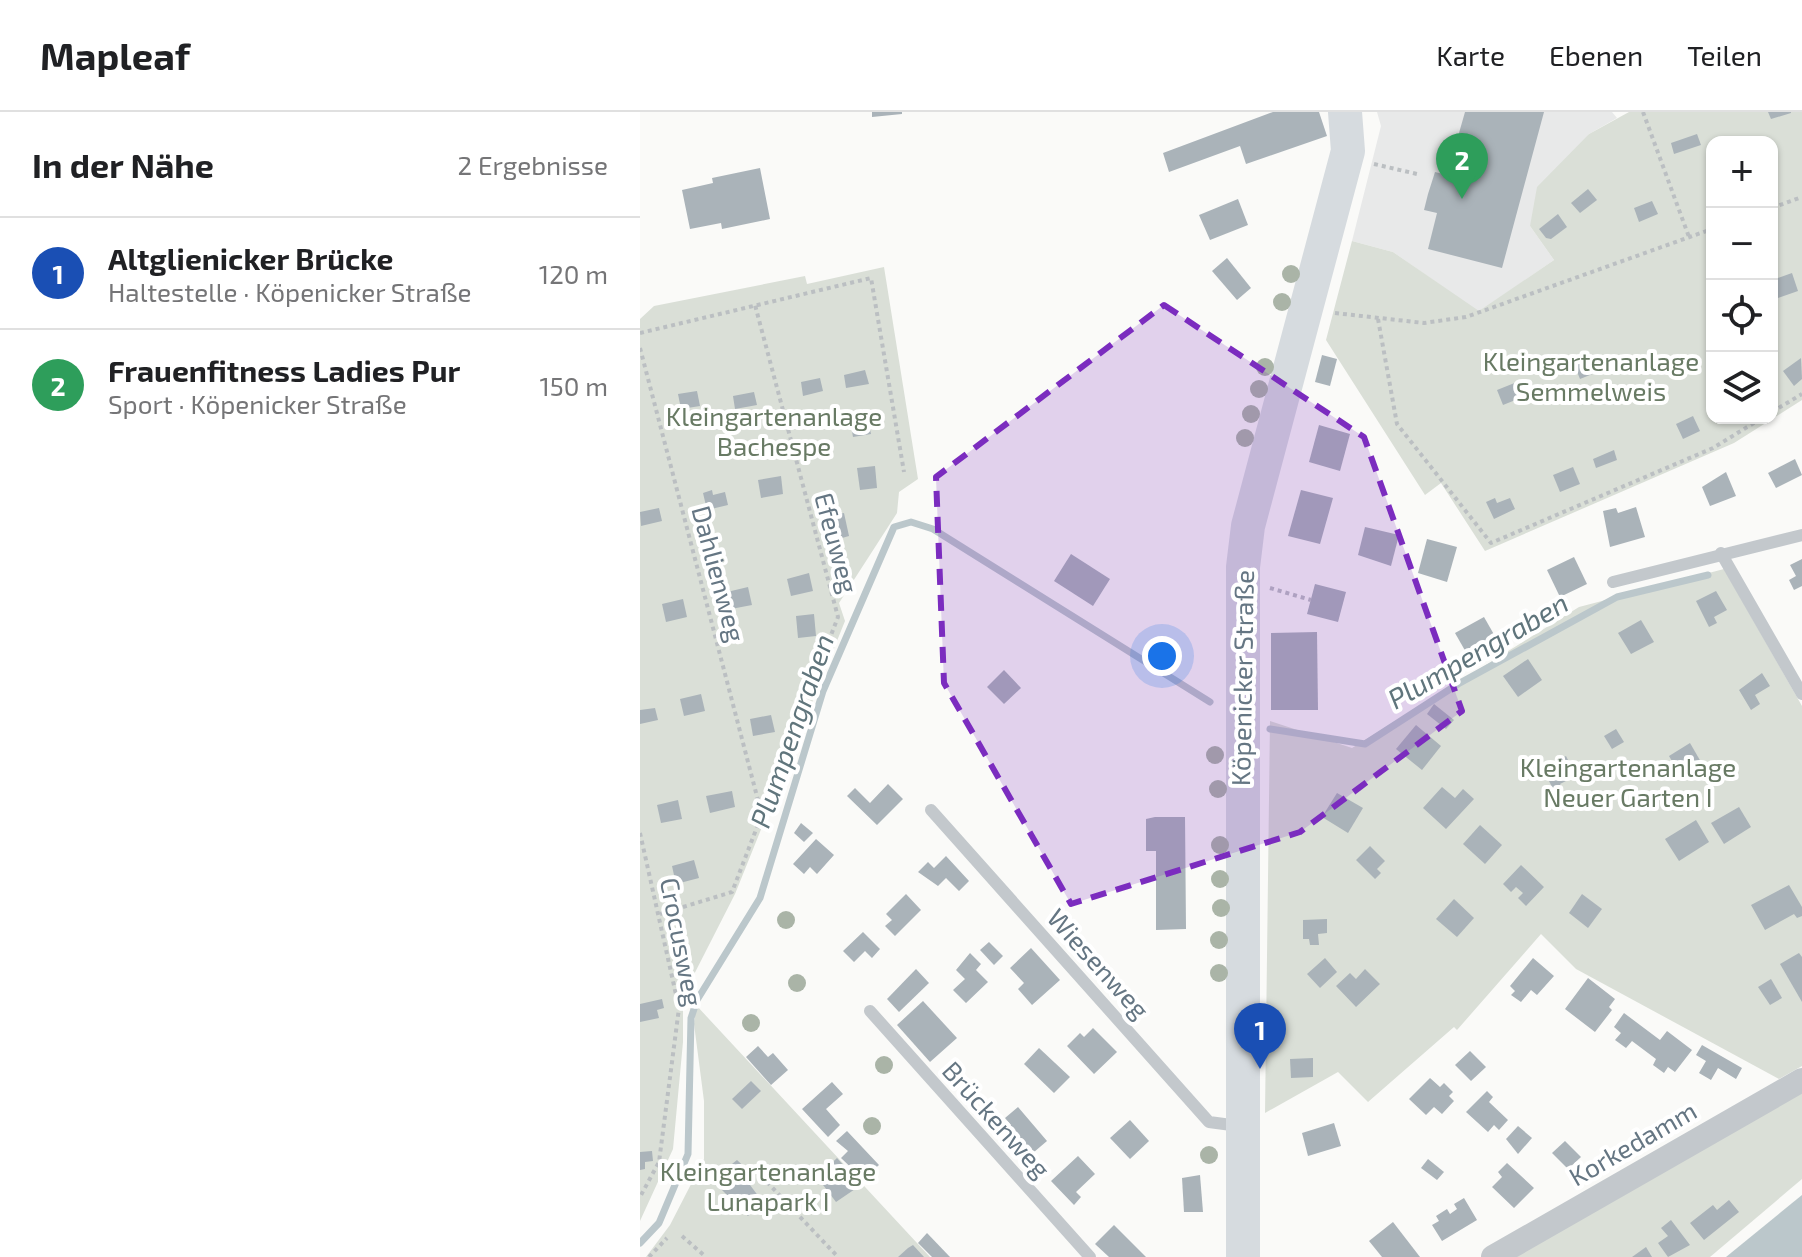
<!DOCTYPE html>
<html lang="de">
<meta charset="utf-8">
<style>
body{margin:0;font-family:"Exo 2",sans-serif;background:#f2f2f2;color:#202124}
.controls{position:absolute;right:24px;top:24px;display:grid;overflow:hidden;border-radius:16px;box-shadow:0 2px 6px #0004}
.controls button{width:72px;height:72px;display:grid;place-items:center;padding:0;border:0;border-bottom:2px solid #e0e0e0;background:#fff;color:#202124;font:40px sans-serif}
.you{position:absolute;left:522px;top:544px;width:28px;height:28px;margin:-20px;border:6px solid #fff;border-radius:50%;background:#1a73e8;box-shadow:0 0 0 12px #1a73e833}
.badge{display:grid;place-items:center;width:52px;height:52px;border-radius:50%;background:#e4572e;color:#fff;font-size:26px;font-weight:700}
.pin{position:absolute;translate:-50% -66px;filter:drop-shadow(0 2px 4px #0008)}
.pin::after{content:'';position:absolute;top:42px;width:28px;height:24px;background:inherit;clip-path:polygon(0 0,100% 0,50% 100%)}
.list{margin:0;padding:0;list-style:none}
h2{display:flex;justify-content:space-between;align-items:center;height:104px;margin:0;padding:0 32px;font-size:34px}
h2 small{font-size:26px;font-weight:400;color:#757577}
.list li{display:grid;grid-template-columns:52px 1fr auto;gap:24px;align-items:center;box-sizing:border-box;height:112px;padding:0 32px;border-top:2px solid #e0e0e0}
.list b{display:block;font-size:30px;white-space:nowrap}
.list p{margin:0;font-size:26px;white-space:nowrap;color:#757577}
.list em{font-size:26px;font-style:normal;color:#757577}
.icon{flex:none;width:44px;height:44px;fill:none;stroke:currentColor;stroke-width:2;stroke-linecap:round;stroke-linejoin:round}
.map{position:relative;flex:none;width:1162px;height:1145px;overflow:hidden}
header{display:flex;align-items:center;gap:48px;box-sizing:border-box;height:112px;padding:0 40px;background:#fff;border-bottom:2px solid #e0e0e0}
header strong{font-size:38px}
nav{display:flex;gap:44px;margin-inline-start:auto;font-size:28px}
main{display:flex}
aside{flex:1;background:#fff}
.map>svg:first-child{display:block}
</style>
<header>
<strong>Mapleaf</strong>
<nav><a>Karte</a><a>Ebenen</a><a>Teilen</a></nav>
</header>
<main>
<aside>
<h2>In der Nähe<small>2 Ergebnisse</small></h2>
<ul class="list">
<li><span class="badge" style="background:#1a4fb4">1</span><div><b>Altglienicker Brücke</b><p>Haltestelle · Köpenicker Straße</p></div><em>120 m</em></li>
<li><span class="badge" style="background:#2e9e5b">2</span><div><b>Frauenfitness Ladies Pur</b><p>Sport · Köpenicker Straße</p></div><em>150 m</em></li>
</ul>
</aside>
<div class="map">
<svg width="1162" height="1145" viewBox="0 0 1162 1145">
<rect width="100%" height="100%" fill="#fafaf8"/>
<polygon fill="#e8e9e9" points="737,0 972,0 977,6 949,22 890,114 914,148 839,200 753,140 712,129 741,14"/>
<g fill="#dadfd7" fill-rule="evenodd">
<path d="M989,0H1162V288L1094,331L845,439L801,371L785,383L686,228L712,129L753,140L839,199L914,148L890,114L897,75L949,22ZM1072,30H1132V306H1072Z"/>
<polygon points="244,155 278,367 259,380 257,401 199,491 205,509 95,782 43,884 43,930 33,1037 0,1109 0,207 14,194 165,164 167,172"/>
<polygon points="1084,457 1162,594 1162,954 1139,967 936,857 901,822 817,918 814,915 728,990 698,960 625,1001 630,609 712,636 939,495"/>
<polygon points="56,893 290,1145 6,1145 30,1113 64,1047 64,989 54,912"/>
<polygon points="1162,979 1162,1067 1070,1145 873,1145"/>
</g>
<polygon fill="#bbc7cb" points="1162,1083 1162,1145 1086,1145"/>
<g fill="none" stroke-linecap="round" stroke-linejoin="round">
<g stroke="#bbc7cb" stroke-width="7">
<polyline points="630,617 725,632 818,572 977,485 1068,463"/>
<polyline points="0,1131 19,1111 48,1042 51,906 57,888 120,786 183,579 254,415 271,410 293,417 570,590"/>
</g>
</g>
<g fill="#aab3b9">
<polygon points="232,0 262,0 262,2 232,5"/>
<polygon points="633,0 679,0 687,24 606,52 600,34 529,60 523,41"/>
<polygon points="825,0 904,0 862,156 788,137 797,101 784,98 788,82 795,60 807,63"/>
<polygon points="1128,0 1151,0 1151,1 1131,7"/>
<polygon points="1057,22 1061,33 1034,42 1031,31"/>
<polygon points="120,56 130,107 82,117 81,111 50,117 42,78 73,71 72,66"/>
<polygon points="948,77 957,88 940,101 931,91"/>
<polygon points="598,87 608,113 570,128 559,103"/>
<polygon points="1012,89 1018,102 999,110 994,96"/>
<polygon points="918,102 927,115 911,127 906,126 899,117"/>
<polygon points="587,146 611,176 597,188 572,159"/>
<polygon points="1152,161 1158,179 1138,186 1132,168"/>
<polygon points="682,243 697,247 690,274 675,270"/>
<polygon points="954,243 960,259 940,267 934,252"/>
<polygon points="1161,246 1162,267 1154,274 1143,259"/>
<polygon points="225,258 229,272 206,276 204,263"/>
<polygon points="180,266 183,279 163,284 161,270"/>
<polygon points="882,268 888,283 863,293 857,278"/>
<polygon points="57,279 60,294 41,297 38,282"/>
<polygon points="114,280 117,293 95,297 93,284"/>
<polygon points="226,299 231,322 213,325 209,302"/>
<polygon points="1053,304 1060,319 1043,327 1036,312"/>
<polygon points="679,313 710,322 700,359 669,350"/>
<polygon points="974,338 977,348 956,356 953,347"/>
<polygon points="1155,347 1162,363 1136,376 1128,361"/>
<polygon points="235,354 237,376 220,378 217,356"/>
<polygon points="933,355 940,372 920,380 913,363"/>
<polygon points="1086,360 1096,384 1070,394 1062,375"/>
<polygon points="141,364 143,382 121,386 118,368"/>
<polygon points="72,378 73,383 85,380 88,393 67,398 63,381"/>
<polygon points="661,378 693,386 680,432 648,424"/>
<polygon points="855,386 857,391 870,386 875,397 854,407 846,390"/>
<polygon points="996,395 1005,425 970,435 963,399 976,396 978,401"/>
<polygon points="19,396 22,409 1,414 0,400"/>
<polygon points="204,401 209,424 195,428 191,404"/>
<polygon points="725,415 759,423 751,454 718,443"/>
<polygon points="787,427 817,435 807,470 778,461"/>
<polygon points="431,442 470,467 453,494 414,469"/>
<polygon points="934,445 947,472 920,485 907,458"/>
<polygon points="1162,447 1162,474 1154,478 1149,468 1156,464 1150,453"/>
<polygon points="169,461 173,479 151,484 147,467"/>
<polygon points="675,472 706,480 698,510 667,502"/>
<polygon points="108,475 112,493 91,497 87,480"/>
<polygon points="1076,479 1087,498 1074,505 1077,511 1069,515 1056,489"/>
<polygon points="43,487 47,505 26,510 22,492"/>
<polygon points="174,502 176,524 158,526 156,504"/>
<polygon points="844,505 860,533 831,549 815,521"/>
<polygon points="1001,508 1014,530 991,542 978,521"/>
<polygon points="677,520 678,598 631,598 631,521"/>
<polygon points="888,547 902,568 878,585 863,564"/>
<polygon points="364,558 381,576 364,592 347,575"/>
<polygon points="1122,561 1130,574 1115,583 1120,592 1111,598 1099,578"/>
<polygon points="61,582 65,599 44,604 40,587"/>
<polygon points="794,592 814,608 806,617 787,602"/>
<polygon points="15,596 18,608 0,612 0,598"/>
<polygon points="131,603 135,620 113,624 110,607"/>
<polygon points="776,613 801,634 782,658 756,637"/>
<polygon points="976,617 984,630 972,637 964,624"/>
<polygon points="1050,631 1061,650 1040,663 1029,644"/>
<polygon points="926,644 936,664 920,672 923,677 915,681 902,655"/>
<polygon points="248,672 263,687 237,713 207,684 215,676 230,691"/>
<polygon points="802,675 815,686 823,677 834,687 806,717 783,696"/>
<polygon points="92,679 95,695 70,701 66,684"/>
<polygon points="697,681 723,696 708,721 682,705"/>
<polygon points="38,688 42,707 21,711 17,693"/>
<polygon points="1099,695 1111,715 1084,732 1071,711"/>
<polygon points="515,705 545,705 546,817 516,818 516,739 506,739 506,707"/>
<polygon points="1056,708 1069,730 1039,749 1025,727"/>
<polygon points="161,711 173,721 164,730 154,721"/>
<polygon points="840,713 862,733 845,752 823,732"/>
<polygon points="176,727 194,743 177,762 170,755 164,762 153,752"/>
<polygon points="730,734 745,749 737,757 741,761 735,767 716,748"/>
<polygon points="306,744 329,769 319,779 306,766 298,774 278,760 288,750 294,756"/>
<polygon points="54,748 59,766 36,772 32,754"/>
<polygon points="881,753 904,775 886,794 878,786 883,781 876,775 871,780 863,772"/>
<polygon points="1149,773 1162,795 1162,804 1157,806 1154,802 1125,818 1111,793"/>
<polygon points="266,782 281,798 255,824 245,814 252,808 246,802"/>
<polygon points="942,782 962,797 948,816 929,801"/>
<polygon points="814,787 834,806 817,825 796,807"/>
<polygon points="687,807 687,821 678,822 679,833 670,833 669,827 663,827 663,808"/>
<polygon points="223,820 240,837 232,846 225,839 214,850 203,839"/>
<polygon points="349,830 363,844 354,853 340,838"/>
<polygon points="391,836 420,868 392,893 378,877 384,871 370,856"/>
<polygon points="330,841 341,852 336,858 348,870 326,891 313,878 325,867 316,858"/>
<polygon points="1159,841 1162,845 1162,890 1140,852"/>
<polygon points="685,846 697,860 680,876 667,862"/>
<polygon points="893,846 914,864 897,883 891,878 881,890 871,883 875,879 870,874"/>
<polygon points="276,857 289,871 259,900 247,887"/>
<polygon points="725,857 740,872 716,895 696,874 710,861 716,867"/>
<polygon points="948,866 975,887 969,895 972,898 955,920 925,897"/>
<polygon points="1131,867 1142,886 1130,893 1118,875"/>
<polygon points="22,887 24,896 17,898 19,906 0,910 0,892"/>
<polygon points="283,889 317,926 290,950 257,913"/>
<polygon points="984,901 1020,928 1027,919 1052,938 1035,960 1028,955 1024,961 1013,953 1016,947 992,929 986,936 975,928 981,921 974,915"/>
<polygon points="453,916 477,940 454,962 427,934 440,921 444,925"/>
<polygon points="1062,933 1102,956 1096,967 1078,956 1071,968 1059,961 1066,949 1056,943"/>
<polygon points="118,934 128,945 133,941 148,958 131,973 106,945"/>
<polygon points="399,936 430,965 414,981 384,952"/>
<polygon points="830,939 846,955 831,969 815,953"/>
<polygon points="673,946 673,965 651,966 650,947"/>
<polygon points="790,966 800,975 804,971 813,980 809,984 814,989 802,1002 794,995 786,1003 769,987"/>
<polygon points="111,969 121,979 102,997 92,987"/>
<polygon points="192,970 203,982 186,997 200,1013 188,1025 162,997"/>
<polygon points="847,979 853,985 849,990 868,1008 859,1018 854,1013 848,1020 826,1000"/>
<polygon points="378,995 407,1029 387,1046 364,1020 371,1013 365,1006"/>
<polygon points="490,1008 509,1029 490,1047 470,1026"/>
<polygon points="694,1011 701,1034 668,1044 662,1021"/>
<polygon points="878,1014 892,1026 878,1042 866,1027"/>
<polygon points="207,1019 239,1053 223,1067 201,1046 208,1039 196,1029"/>
<polygon points="925,1029 941,1045 928,1057 912,1041"/>
<polygon points="12,1039 13,1049 5,1050 5,1057 0,1058 0,1040"/>
<polygon points="438,1044 455,1062 436,1080 441,1085 434,1093 411,1069"/>
<polygon points="197,1046 221,1073 196,1090 177,1065"/>
<polygon points="788,1047 804,1060 797,1068 781,1056"/>
<polygon points="97,1048 113,1063 107,1069 122,1089 108,1104 95,1092 91,1097 82,1088 87,1083 79,1075 96,1056 92,1052"/>
<polygon points="867,1051 894,1076 874,1096 852,1075 862,1065 858,1060"/>
<polygon points="560,1063 563,1100 544,1100 542,1066"/>
<polygon points="824,1086 837,1108 802,1129 792,1113 799,1109 796,1104 807,1097 810,1102 817,1097 814,1092"/>
<polygon points="1089,1088 1099,1100 1064,1128 1050,1111 1073,1093 1077,1098"/>
<polygon points="1031,1108 1050,1133 1028,1145 1018,1131 1028,1124 1021,1116"/>
<polygon points="753,1110 780,1145 742,1145 729,1129"/>
<polygon points="474,1113 506,1145 469,1145 455,1132"/>
<polygon points="287,1121 310,1145 292,1145 278,1131"/>
<polygon points="273,1133 284,1145 258,1145 268,1136"/>
<polygon points="1006,1135 1012,1145 992,1145"/>
</g>
<g fill="none" stroke-linecap="round" stroke-linejoin="round">
<g stroke="#bbbfc2" stroke-width="4" stroke-dasharray="4 4" stroke-linecap="butt">
<polyline points="1003,0 1049,125"/>
<polyline points="734,52 777,62"/>
<polyline points="1132,96 1162,85"/>
<polyline points="695,201 784,211 826,205 1072,117"/>
<polyline points="738,207 757,312 851,431 1073,336 1122,306"/>
<polyline points="0,221 231,166 264,360"/>
<polyline points="0,236 120,696"/>
<polyline points="1132,300 1162,282"/>
<polyline points="630,476 671,488"/>
<polyline points="0,721 39,896 19,1050 0,1085"/>
<polyline points="20,802 92,780 198,505 115,193"/>
<polyline points="127,1070 198,1145"/>
<polyline points="42,1124 66,1145"/>
<polyline points="9,1145 27,1126"/>
</g>
<g stroke="#c3c8cc" stroke-width="12">
<polyline points="1081,441 1162,582"/>
<polyline points="973,470 1162,423"/>
<polyline points="291,698 569,1010 599,1014"/>
<polyline points="230,899 450,1145"/>
</g>
<polyline stroke="#c3c8cc" stroke-width="24" points="853,1145 1162,968"/>
<polyline stroke="#d6dbdf" stroke-width="34" points="603,1145 603,455 608,414 708,39 705,0"/>
</g>
<g fill="#aab4a7">
<circle cx="651" cy="162" r="9"/>
<circle cx="642" cy="190" r="9"/>
<circle cx="625" cy="255" r="9"/>
<circle cx="619" cy="277" r="9"/>
<circle cx="611" cy="302" r="9"/>
<circle cx="605" cy="326" r="9"/>
<circle cx="575" cy="643" r="9"/>
<circle cx="578" cy="677" r="9"/>
<circle cx="580" cy="733" r="9"/>
<circle cx="580" cy="767" r="9"/>
<circle cx="581" cy="796" r="9"/>
<circle cx="146" cy="808" r="9"/>
<circle cx="579" cy="828" r="9"/>
<circle cx="579" cy="861" r="9"/>
<circle cx="157" cy="871" r="9"/>
<circle cx="111" cy="911" r="9"/>
<circle cx="244" cy="953" r="9"/>
<circle cx="232" cy="1014" r="9"/>
<circle cx="569" cy="1043" r="9"/>
</g>
<path fill="#7b2cbf" fill-opacity="0.2" stroke="#7b2cbf" stroke-width="6" stroke-dasharray="16 10" stroke-linejoin="round" d="M524,193L724,325L822,599L660,720L431,792L304,571L296,365Z"/>
<g text-anchor="middle" stroke-width="8" stroke-linejoin="round" paint-order="stroke">
<g font-size="26" fill="#687a64" stroke="#fff">
<text x="951" y="259">Kleingartenanlage<tspan x="951" dy="30">Semmelweis</tspan></text>
<text x="134" y="314">Kleingartenanlage<tspan x="134" dy="30">Bachespe</tspan></text>
<text x="988" y="665">Kleingartenanlage<tspan x="988" dy="30">Neuer Garten I</tspan></text>
<text x="128" y="1069">Kleingartenanlage<tspan x="128" dy="30">Lunapark I</tspan></text>
</g>
<g font-size="26" fill="#657683" stroke="#fff">
<text transform="translate(196 431) rotate(75)" y="9">Efeuweg</text>
<text transform="translate(78 462) rotate(75)" y="9">Dahlienweg</text>
<text transform="translate(603 566) rotate(-89)" y="9">Köpenicker Straße</text>
<text transform="translate(41 830) rotate(79)" y="9">Crocusweg</text>
<text transform="translate(458 852) rotate(48)" y="9">Wiesenweg</text>
<text transform="translate(356 1008) rotate(48)" y="9">Brückenweg</text>
<text transform="translate(993 1032) rotate(-30)" y="9">Korkedamm</text>
</g>
<g font-size="28" font-style="italic" fill="#60757c" stroke="#fff">
<text transform="translate(838 539) rotate(-30)" y="10">Plumpengraben</text>
<text transform="translate(152 619) rotate(-71)" y="10">Plumpengraben</text>
</g>
</g>
</svg>
<div class="controls">
<button>+</button>
<button>−</button>
<button><svg class="icon" aria-label="locate" viewBox="0 0 24 24"><circle cx="12" cy="12" r="6"/><path d="M12 2v4M12 18v4M2 12h4M18 12h4"/></svg></button>
<button><svg class="icon" aria-label="layers" viewBox="0 0 24 24"><path d="M12 4l9 5-9 5-9-5zM3 14l9 5 9-5"/></svg></button>
</div>
<div class="you"></div>
<div class="pin badge" style="left:620px;top:957px;background:#1a4fb4">1</div>
<div class="pin badge" style="left:822px;top:87px;background:#2e9e5b">2</div>
</div>
</main>
